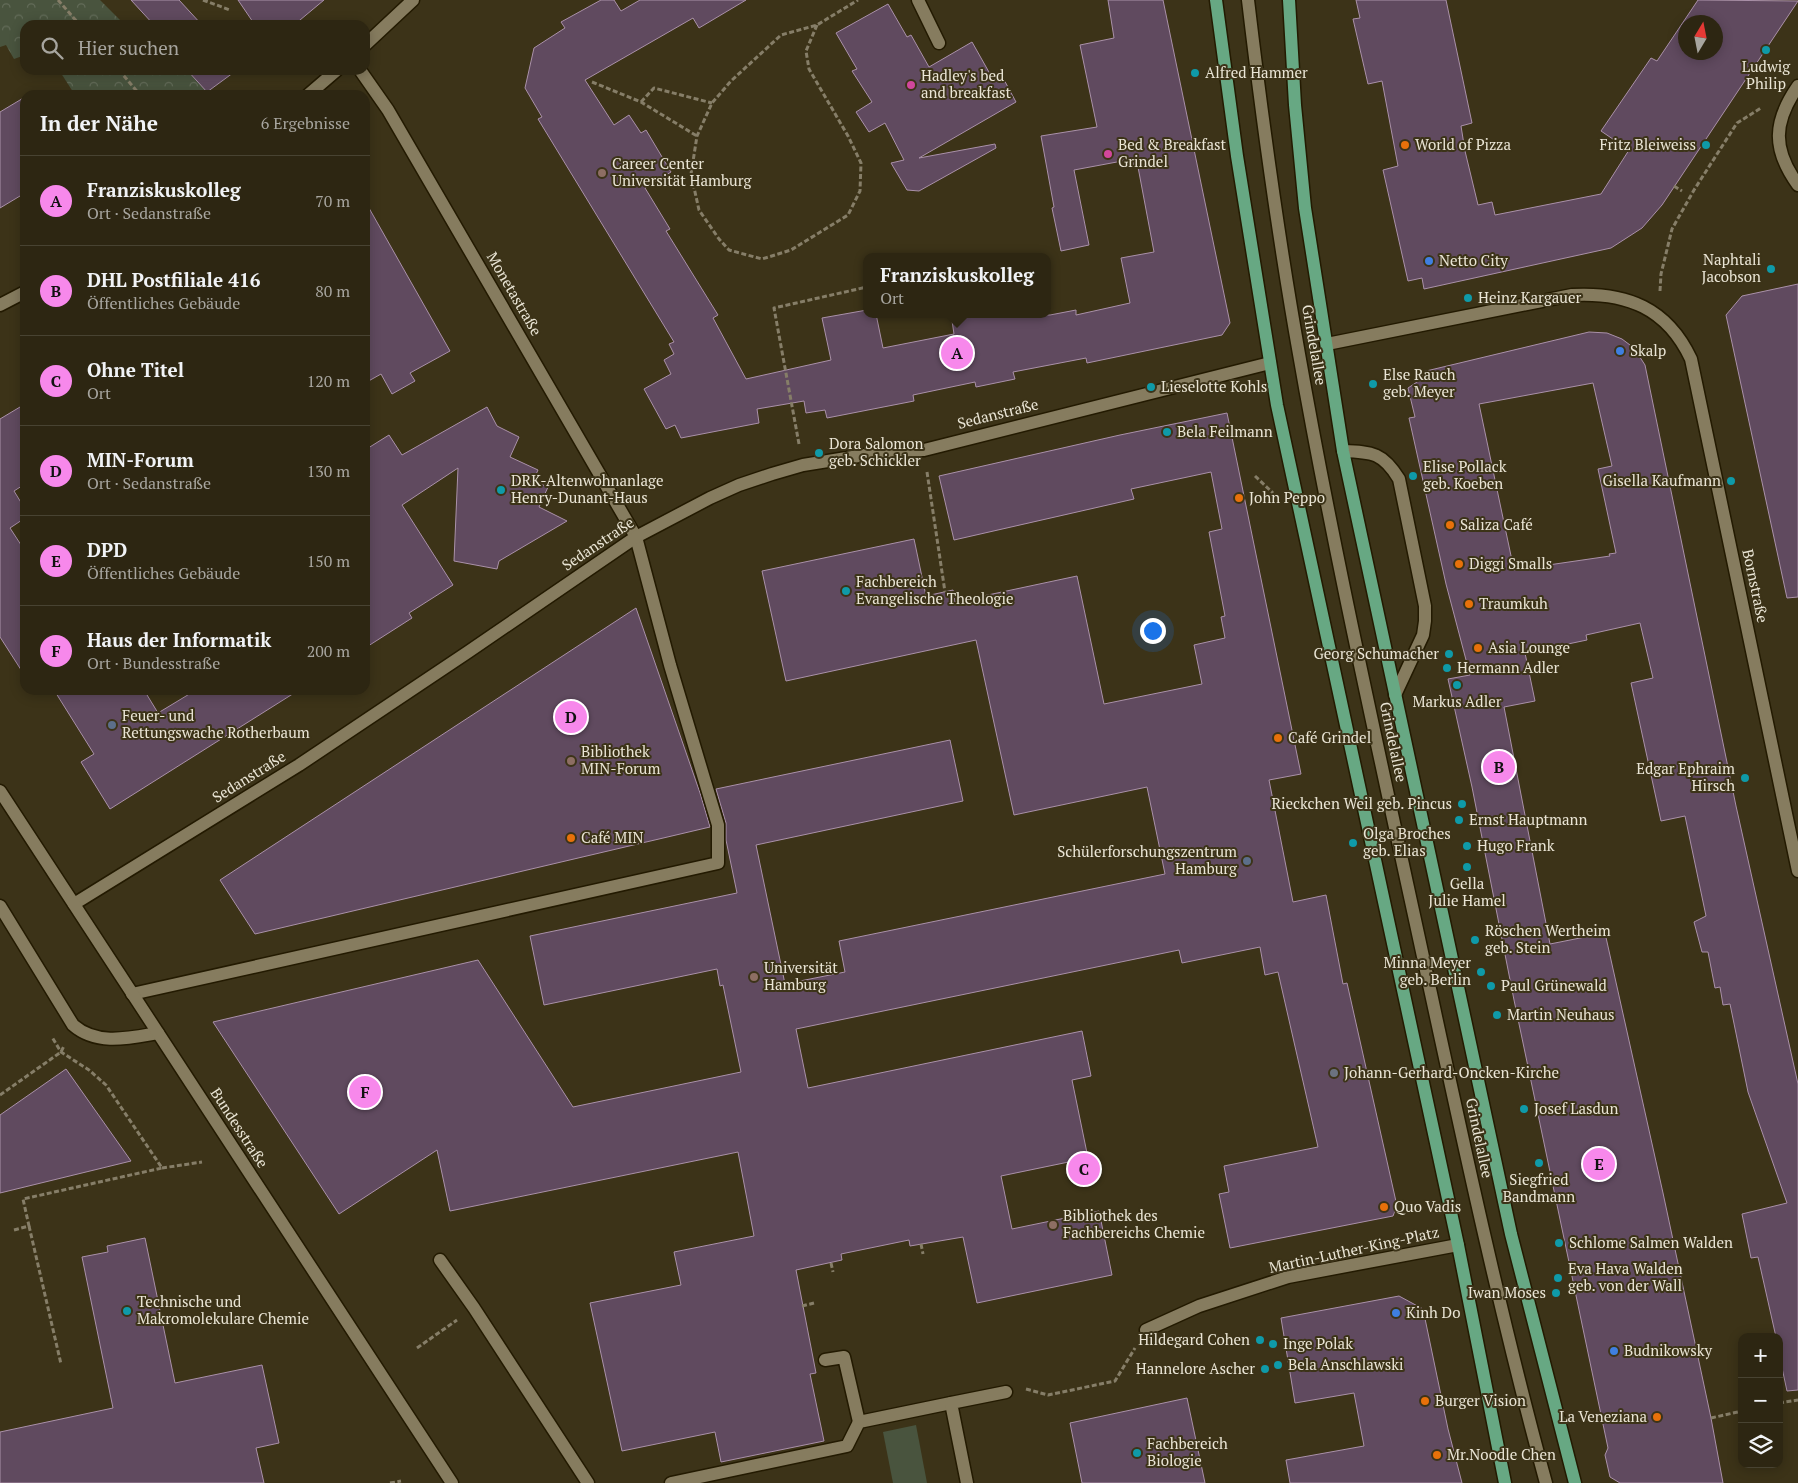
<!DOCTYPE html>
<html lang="de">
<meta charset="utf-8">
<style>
body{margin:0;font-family:"PT Serif",serif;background:#352e1b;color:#f1f3f6}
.controls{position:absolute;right:15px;bottom:15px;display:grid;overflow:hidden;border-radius:10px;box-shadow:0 2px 12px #0003}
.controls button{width:45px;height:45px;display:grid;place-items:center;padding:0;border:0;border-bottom:1px solid #484332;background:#2d2612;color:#f1f3f6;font:25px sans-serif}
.compass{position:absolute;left:1678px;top:15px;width:45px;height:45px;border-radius:50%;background:#2d2612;box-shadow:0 2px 12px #0003;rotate:10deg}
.you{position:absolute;left:1152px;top:630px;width:18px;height:18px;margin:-12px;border:4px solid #fff;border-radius:50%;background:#1a73e8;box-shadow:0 0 0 8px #1a73e833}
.badge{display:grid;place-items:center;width:32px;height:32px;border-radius:50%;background:#f788eb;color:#111;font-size:16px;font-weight:700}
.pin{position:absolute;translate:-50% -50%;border:2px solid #fff;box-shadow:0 1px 5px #0006}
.popup{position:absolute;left:863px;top:253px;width:188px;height:65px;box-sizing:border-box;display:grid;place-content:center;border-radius:10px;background:#2d2612;filter:drop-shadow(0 1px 4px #0005);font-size:16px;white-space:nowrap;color:#a7a59f}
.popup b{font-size:19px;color:#f1f3f6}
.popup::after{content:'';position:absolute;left:50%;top:100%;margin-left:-10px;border:10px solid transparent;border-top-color:#2d2612}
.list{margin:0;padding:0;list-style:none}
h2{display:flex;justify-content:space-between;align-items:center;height:65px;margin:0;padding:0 20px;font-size:21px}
h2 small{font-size:16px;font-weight:400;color:#a7a59f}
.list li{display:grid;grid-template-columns:32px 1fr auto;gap:15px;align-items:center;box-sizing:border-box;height:90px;padding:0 20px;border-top:1px solid #484332}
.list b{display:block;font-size:19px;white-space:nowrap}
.list p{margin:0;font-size:16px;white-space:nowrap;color:#a7a59f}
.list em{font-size:16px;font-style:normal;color:#a7a59f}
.icon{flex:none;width:28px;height:28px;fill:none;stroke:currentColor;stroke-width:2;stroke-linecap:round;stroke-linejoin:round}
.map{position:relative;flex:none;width:1798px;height:1483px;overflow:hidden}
.search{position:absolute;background:#2d2612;box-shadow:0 2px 12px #0003;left:20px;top:20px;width:350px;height:55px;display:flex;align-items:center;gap:12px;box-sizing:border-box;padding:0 18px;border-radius:15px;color:#a7a59f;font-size:19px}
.panel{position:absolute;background:#2d2612;box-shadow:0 2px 12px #0003;left:20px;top:90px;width:350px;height:605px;border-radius:15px}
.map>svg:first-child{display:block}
</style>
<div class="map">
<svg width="1798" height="1483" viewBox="0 0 1798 1483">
<defs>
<pattern id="forest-crowns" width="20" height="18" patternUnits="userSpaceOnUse" patternTransform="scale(1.25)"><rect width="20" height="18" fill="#49543e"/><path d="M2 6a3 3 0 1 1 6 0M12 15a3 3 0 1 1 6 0" fill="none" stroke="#636c59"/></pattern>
</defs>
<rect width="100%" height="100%" fill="#3c3318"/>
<polygon fill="#49543e" points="916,1425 927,1483 893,1483 883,1432"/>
<g fill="url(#forest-crowns)">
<polygon points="0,0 100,0 125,25 25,25 25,55 14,59 6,45 0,47"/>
<polygon points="59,70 187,70 207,92 203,95 75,95"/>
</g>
<g fill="#604a5f" stroke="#aa91a9" fill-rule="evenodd">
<polygon points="131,0 179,0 202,25 154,25"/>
<polygon points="238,0 324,0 294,25 255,25"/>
<polygon points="601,0 614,0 621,11 640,0 746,0 699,28 693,18 585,80 614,125 629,115 641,133 646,130 671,172 645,188 670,229 666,231 718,315 713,318 746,379 831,360 822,318 867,310 867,314 876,314 883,348 954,334 951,314 1050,315 1076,310 1076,315 1130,303 1121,258 1154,252 1138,167 1134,168 1133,159 1074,170 1089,245 1061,251 1052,208 1054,207 1041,136 1097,127 1080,45 1114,38 1108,0 1163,0 1230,323 1222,335 1087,363 1086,358 1013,372 1015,379 976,387 975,382 913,395 914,401 827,418 825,410 806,413 804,401 757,409 759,423 681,438 675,425 666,429 644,389 671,374 664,360 674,354 669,344 674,342 538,119 542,117 525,88 534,48 565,28 561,22"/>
<path d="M1356,0H1446L1472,123L1461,126L1465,151L1478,205L1492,202L1495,215L1601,194L1629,150L1601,131L1651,58L1657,61L1698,0L1798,1L1662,205L1642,228L1611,248L1424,289L1422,278L1408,281L1383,170L1398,166L1382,81L1368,84L1353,19L1360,18ZM1686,22H1716V52H1686Z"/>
<polygon points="888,4 907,37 911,35 929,67 972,42 994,81 1002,76 1016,102 919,158 995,144 996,148 919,191 907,190 891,163 904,160 885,123 869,132 856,112 872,102 852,71 857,69 836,33"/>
<polygon points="187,70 237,70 207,92"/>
<polygon points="25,97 25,193 0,208 0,112"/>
<polygon points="365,201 450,351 410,373 415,381 392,394 381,374 365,383"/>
<polygon points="1798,284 1798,597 1787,598 1726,315 1742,296"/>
<path d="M1589,332L1607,333L1622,339L1634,348L1645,365L1736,806L1798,1084V1390L1787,1391L1779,1354V1337H1776L1758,1257L1751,1258L1742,1214L1787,1203L1748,1092L1730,1004L1723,1005L1720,987L1715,988L1708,952H1702L1694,922L1706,916L1685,816L1661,821L1631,683L1653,678L1640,623L1586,635L1587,640L1525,653L1535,701L1504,707L1550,944L1605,933L1663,1193L1711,1418L1723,1483H1620L1610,1477L1605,1455L1608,1448L1514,1000L1472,787L1448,679L1470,675L1446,584L1409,418L1415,417L1408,388L1423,378L1422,372ZM1593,383L1612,466L1598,469L1616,553L1609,554L1610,556L1514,570L1479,404Z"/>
<polygon points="25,404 25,484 14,491 25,509 25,518 10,528 25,551 25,676 0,637 0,419"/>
<polygon points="487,407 497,426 519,437 510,457 538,470 533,481 548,487 539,507 567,521 499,561 497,569 454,561 458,468 402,505 453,585 409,613 412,618 365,648 365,450 389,435 402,455"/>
<polygon points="1227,413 1301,774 1269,780 1293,902 1326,895 1343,984 1347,983 1397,1206 1393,1216 1230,1248 1219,1194 1229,1192 1224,1166 1318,1147 1278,972 1265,975 1260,947 1182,963 1179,950 796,1029 808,1088 1082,1031 1091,1076 1072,1080 1088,1158 1001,1176 1012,1229 1099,1211 1112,1275 977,1303 963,1237 910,1246 909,1240 841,1254 842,1260 796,1270 816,1373 810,1374 824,1441 721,1462 715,1432 622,1451 590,1303 681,1285 674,1252 754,1236 738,1152 450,1211 437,1150 339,1214 213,1022 478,960 573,1107 741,1072 723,985 720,986 717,969 544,1005 530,936 737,893 726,840 726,823 716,789 950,740 963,801 756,845 785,984 845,972 839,941 1165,874 1147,787 1014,815 976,640 786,681 762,571 914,539 926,596 953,590 955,602 1077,576 1104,704 1202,684 1194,645 1225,638 1221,617 1225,616 1209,532 1222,529 1211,472 1131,489 1134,499 954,540 939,476 1120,435"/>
<polygon points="636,608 700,793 710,827 255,934 220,880"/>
<polygon points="54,690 144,690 158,713 196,690 299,690 110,809 81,762 94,754"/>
<polygon points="66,1069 131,1161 0,1193 0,1115"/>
<polygon points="145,1238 175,1383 262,1365 279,1443 256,1448 264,1483 0,1483 0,1432 113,1408 82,1257 108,1252 107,1246"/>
<polygon points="1399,1296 1423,1309 1448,1429 1462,1483 1290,1483 1286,1460 1364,1446 1354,1393 1295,1403 1281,1318"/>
<polygon points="1187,1398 1205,1483 1082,1483 1070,1423"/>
</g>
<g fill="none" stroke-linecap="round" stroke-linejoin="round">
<defs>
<g id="service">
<polyline points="918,0 939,43"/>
<path d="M1248,0C1262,118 1278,236 1299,354C1330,531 1369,707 1407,883C1451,1084 1492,1285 1546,1483"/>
<path d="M1343,451C1373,452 1383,453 1399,479L1425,606V621L1423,635L1395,695"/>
<path d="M0,906L73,1025C97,1046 129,1038 158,1033"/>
<polyline points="440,1260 474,1308 588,1483"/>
</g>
<g id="pedestrian">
<polyline points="132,994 718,863 718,825 670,665 636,537"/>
<polyline points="825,1360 844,1357 859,1422"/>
<polyline points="671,1483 847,1446 859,1422 951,1403"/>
<polyline points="967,1483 951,1403 1006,1392"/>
</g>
<g id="minor">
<polyline points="360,70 388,110 636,537"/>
<path d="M1798,86C1773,122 1772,149 1798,185"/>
<path d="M1327,344L1572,295C1627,292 1667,308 1691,359L1798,871"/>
<polyline points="74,904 299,765 468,652 636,537 710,498 739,485 772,474 803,465 890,451 924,450 1270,363"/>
<polyline points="1146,1330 1199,1306 1288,1277 1458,1245"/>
</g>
<polyline id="tertiary" points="0,791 452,1483"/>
<g id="secondary">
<polyline points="365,45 413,0"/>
<polyline points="308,95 337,70"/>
<polyline points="0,305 25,292"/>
</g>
<g id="primary">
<polyline points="1216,0 1237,156 1277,405 1458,1245 1505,1483"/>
<polyline points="1289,0 1295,105 1305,208 1343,451 1511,1234 1575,1483"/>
</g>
</defs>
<use href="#service" stroke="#231a01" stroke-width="15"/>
<use href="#pedestrian" stroke="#231a01" stroke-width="15"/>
<use href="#minor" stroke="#231a01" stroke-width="15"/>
<use href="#tertiary" stroke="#231a01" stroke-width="15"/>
<use href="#secondary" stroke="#231a01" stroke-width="15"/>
<use href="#primary" stroke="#231a01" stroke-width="15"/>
<g stroke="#867e68" stroke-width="3" stroke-dasharray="5 2.5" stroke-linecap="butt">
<polyline points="58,0 80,25"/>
<polyline points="203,0 230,10"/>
<polyline points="817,25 806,51 809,69 848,136 861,163 860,191 848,215 791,250 762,259 729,250 719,239 699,210 691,174 697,136 712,103 731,81 781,35 817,25 858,0"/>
<polyline points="119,70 140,95"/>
<polyline points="592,82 641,102 697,136"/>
<polyline points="641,102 654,88 712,103"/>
<polyline points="1674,186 1682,191"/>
<polyline points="1000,257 1003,256"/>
<polyline points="1660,291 1661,274 1672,229 1694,190 1737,123 1761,108"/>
<polyline points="799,444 774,308 867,287"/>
<polyline points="927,472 945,592"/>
<polyline points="1255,476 1273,493"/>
<polyline points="0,1095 61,1052 64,1046"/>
<polyline points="162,1168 202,1162"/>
<polyline points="29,1226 61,1364"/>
<polyline points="14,1230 29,1226 23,1199 162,1168 106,1085 89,1070 61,1052 52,1037"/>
<polyline points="921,1244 923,1254"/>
<polyline points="831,1263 833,1272"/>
<polyline points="802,1306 814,1303"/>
<polyline points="417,1348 457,1320"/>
<polyline points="1026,1389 1048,1395 1115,1381 1135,1348"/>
<polyline points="1779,1403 1798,1400"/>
<polyline points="1711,1418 1742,1411"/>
<polyline points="390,1483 401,1481"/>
</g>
<use href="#service" stroke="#867c5f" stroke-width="12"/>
<use href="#pedestrian" stroke="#867c5f" stroke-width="12"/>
<use href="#minor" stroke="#867c5f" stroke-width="12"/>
<use href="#tertiary" stroke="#867c5f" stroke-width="12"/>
<use href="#secondary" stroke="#867c5f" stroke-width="12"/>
<use href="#primary" stroke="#67a883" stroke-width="12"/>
</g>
<g fill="#0f9aa8" stroke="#3c3318" stroke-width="2">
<circle cx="1766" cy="50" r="5"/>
<circle cx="1195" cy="73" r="5"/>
<circle cx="1706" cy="145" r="5"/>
<circle cx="1771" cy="269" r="5"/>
<circle cx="1468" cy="298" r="5"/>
<circle cx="1373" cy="384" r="5"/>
<circle cx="1151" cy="387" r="5"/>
<circle cx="1167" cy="432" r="5"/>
<circle cx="819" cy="453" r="5"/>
<circle cx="1413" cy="476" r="5"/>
<circle cx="1731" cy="481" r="5"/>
<circle cx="501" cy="490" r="5"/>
<circle cx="846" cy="591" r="5"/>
<circle cx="1449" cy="654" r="5"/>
<circle cx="1447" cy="668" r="5"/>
<circle cx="1457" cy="685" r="5"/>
<circle cx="1745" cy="778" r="5"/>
<circle cx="1462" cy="804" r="5"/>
<circle cx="1459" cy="820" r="5"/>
<circle cx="1353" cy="843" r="5"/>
<circle cx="1467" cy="846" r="5"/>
<circle cx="1467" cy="867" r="5"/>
<circle cx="1475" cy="940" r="5"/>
<circle cx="1481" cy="972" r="5"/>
<circle cx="1491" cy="986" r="5"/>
<circle cx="1497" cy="1015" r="5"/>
<circle cx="1524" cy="1109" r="5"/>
<circle cx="1539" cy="1163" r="5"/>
<circle cx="1559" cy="1243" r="5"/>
<circle cx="1558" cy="1278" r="5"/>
<circle cx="1556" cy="1293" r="5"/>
<circle cx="127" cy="1311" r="5"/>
<circle cx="1260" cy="1340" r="5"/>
<circle cx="1273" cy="1344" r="5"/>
<circle cx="1278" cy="1365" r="5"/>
<circle cx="1265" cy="1369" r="5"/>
<circle cx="1137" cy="1453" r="5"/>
</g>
<g fill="#d1479c" stroke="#3c3318" stroke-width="2">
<circle cx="911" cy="85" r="5"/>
<circle cx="1108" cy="154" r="5"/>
</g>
<g fill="#e8710a" stroke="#3c3318" stroke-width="2">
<circle cx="1405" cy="145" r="5"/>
<circle cx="1239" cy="498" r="5"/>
<circle cx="1450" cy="525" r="5"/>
<circle cx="1459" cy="564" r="5"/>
<circle cx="1469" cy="604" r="5"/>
<circle cx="1478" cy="648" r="5"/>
<circle cx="1278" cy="738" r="5"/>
<circle cx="571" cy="838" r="5"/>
<circle cx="1384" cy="1207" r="5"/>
<circle cx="1425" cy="1401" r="5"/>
<circle cx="1657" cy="1417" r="5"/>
<circle cx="1437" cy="1455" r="5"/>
</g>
<g fill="#8d6e63" stroke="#3c3318" stroke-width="2">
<circle cx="602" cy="173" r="5"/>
<circle cx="571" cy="761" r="5"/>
<circle cx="754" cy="977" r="5"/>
<circle cx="1053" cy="1225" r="5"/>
</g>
<g fill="#3f7fe0" stroke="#3c3318" stroke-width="2">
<circle cx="1429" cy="261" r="5"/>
<circle cx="1620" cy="351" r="5"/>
<circle cx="1396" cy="1313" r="5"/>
<circle cx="1614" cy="1351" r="5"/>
</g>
<g fill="#5c6f8a" stroke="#3c3318" stroke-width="2">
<circle cx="112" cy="725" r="5"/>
<circle cx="1247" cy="861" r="5"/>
</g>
<circle fill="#6b7280" stroke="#3c3318" stroke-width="2" cx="1334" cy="1073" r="5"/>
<g text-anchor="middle" stroke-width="4" stroke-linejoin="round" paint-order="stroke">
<g font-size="15" fill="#eae5d5" stroke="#3c3318" text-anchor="start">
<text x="1766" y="72" text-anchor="middle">Ludwig<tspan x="1766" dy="17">Philip</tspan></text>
<text x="1205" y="78">Alfred Hammer</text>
<text x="921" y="81">Hadley's bed<tspan x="921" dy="17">and breakfast</tspan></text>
<text x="1118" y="150">Bed &amp; Breakfast<tspan x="1118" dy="17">Grindel</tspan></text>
<text x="1415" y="150">World of Pizza</text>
<text x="1696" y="150" text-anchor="end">Fritz Bleiweiss</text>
<text x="612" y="169">Career Center<tspan x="612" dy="17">Universität Hamburg</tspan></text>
<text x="1761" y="265" text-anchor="end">Naphtali<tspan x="1761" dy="17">Jacobson</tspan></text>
<text x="1439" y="266">Netto City</text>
<text x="1478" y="303">Heinz Kargauer</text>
<text x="1630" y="356">Skalp</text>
<text x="1383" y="380">Else Rauch<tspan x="1383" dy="17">geb. Meyer</tspan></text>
<text x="1161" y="392">Lieselotte Kohls</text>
<text x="1177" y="437">Bela Feilmann</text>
<text x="829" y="449">Dora Salomon<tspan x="829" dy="17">geb. Schickler</tspan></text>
<text x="1423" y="472">Elise Pollack<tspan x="1423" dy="17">geb. Koeben</tspan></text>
<text x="511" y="486">DRK-Altenwohnanlage<tspan x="511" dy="17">Henry-Dunant-Haus</tspan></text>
<text x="1721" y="486" text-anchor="end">Gisella Kaufmann</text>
<text x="1249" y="503">John Peppo</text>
<text x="1460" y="530">Saliza Café</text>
<text x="1469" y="569">Diggi Smalls</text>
<text x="856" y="587">Fachbereich<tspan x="856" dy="17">Evangelische Theologie</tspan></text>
<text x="1479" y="609">Traumkuh</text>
<text x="1488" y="653">Asia Lounge</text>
<text x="1439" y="659" text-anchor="end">Georg Schumacher</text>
<text x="1457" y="673">Hermann Adler</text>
<text x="1457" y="707" text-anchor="middle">Markus Adler</text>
<text x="122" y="721">Feuer- und<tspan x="122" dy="17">Rettungswache Rotherbaum</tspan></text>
<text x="1288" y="743">Café Grindel</text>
<text x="581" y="757">Bibliothek<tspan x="581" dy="17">MIN-Forum</tspan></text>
<text x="1735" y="774" text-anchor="end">Edgar Ephraim<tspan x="1735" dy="17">Hirsch</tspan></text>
<text x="1452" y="809" text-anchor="end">Rieckchen Weil geb. Pincus</text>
<text x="1469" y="825">Ernst Hauptmann</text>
<text x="1363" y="839">Olga Broches<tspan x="1363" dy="17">geb. Elias</tspan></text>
<text x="581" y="843">Café MIN</text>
<text x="1477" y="851">Hugo Frank</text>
<text x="1237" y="857" text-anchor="end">Schülerforschungszentrum<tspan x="1237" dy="17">Hamburg</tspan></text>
<text x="1467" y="889" text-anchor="middle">Gella<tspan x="1467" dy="17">Julie Hamel</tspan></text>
<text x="1485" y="936">Röschen Wertheim<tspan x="1485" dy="17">geb. Stein</tspan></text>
<text x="1471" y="968" text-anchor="end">Minna Meyer<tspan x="1471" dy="17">geb. Berlin</tspan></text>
<text x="764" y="973">Universität<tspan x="764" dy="17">Hamburg</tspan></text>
<text x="1501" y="991">Paul Grünewald</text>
<text x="1507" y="1020">Martin Neuhaus</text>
<text x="1344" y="1078">Johann-Gerhard-Oncken-Kirche</text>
<text x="1534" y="1114">Josef Lasdun</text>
<text x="1539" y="1185" text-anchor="middle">Siegfried<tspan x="1539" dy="17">Bandmann</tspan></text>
<text x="1394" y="1212">Quo Vadis</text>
<text x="1063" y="1221">Bibliothek des<tspan x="1063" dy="17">Fachbereichs Chemie</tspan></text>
<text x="1569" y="1248">Schlome Salmen Walden</text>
<text x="1568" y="1274">Eva Hava Walden<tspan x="1568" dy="17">geb. von der Wall</tspan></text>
<text x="1546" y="1298" text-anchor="end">Iwan Moses</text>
<text x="137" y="1307">Technische und<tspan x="137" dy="17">Makromolekulare Chemie</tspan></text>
<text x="1406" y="1318">Kinh Do</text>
<text x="1250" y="1345" text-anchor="end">Hildegard Cohen</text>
<text x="1283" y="1349">Inge Polak</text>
<text x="1624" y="1356">Budnikowsky</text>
<text x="1288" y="1370">Bela Anschlawski</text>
<text x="1255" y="1374" text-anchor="end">Hannelore Ascher</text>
<text x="1435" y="1406">Burger Vision</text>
<text x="1647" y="1422" text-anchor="end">La Veneziana</text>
<text x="1147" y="1449">Fachbereich<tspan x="1147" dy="17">Biologie</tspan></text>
<text x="1447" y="1460">Mr.Noodle Chen</text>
</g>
<g font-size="15" fill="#eae5d5" stroke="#3c3318">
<text transform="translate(514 294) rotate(60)" y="5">Monetastraße</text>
<text transform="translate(1314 345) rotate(80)" y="5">Grindelallee</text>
<text transform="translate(998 414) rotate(-14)" y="5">Sedanstraße</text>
<text transform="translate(598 544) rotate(-34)" y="5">Sedanstraße</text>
<text transform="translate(1755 586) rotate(78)" y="5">Bornstraße</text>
<text transform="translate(1393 742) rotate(78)" y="5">Grindelallee</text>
<text transform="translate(249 777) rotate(-32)" y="5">Sedanstraße</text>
<text transform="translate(239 1128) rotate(57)" y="5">Bundesstraße</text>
<text transform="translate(1479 1138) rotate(78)" y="5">Grindelallee</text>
<text transform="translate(1354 1250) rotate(-12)" y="5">Martin-Luther-King-Platz</text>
</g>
</g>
</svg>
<div class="controls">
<button>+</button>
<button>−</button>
<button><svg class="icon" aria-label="layers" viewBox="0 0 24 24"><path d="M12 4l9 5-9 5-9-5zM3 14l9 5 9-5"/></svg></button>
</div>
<svg class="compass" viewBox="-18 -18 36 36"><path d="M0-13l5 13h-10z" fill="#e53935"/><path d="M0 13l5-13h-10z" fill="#a7a59f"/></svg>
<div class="you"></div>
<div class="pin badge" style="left:957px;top:353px">A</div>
<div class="popup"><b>Franziskuskolleg</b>Ort</div>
<div class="pin badge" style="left:1499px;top:767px">B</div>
<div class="pin badge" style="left:1084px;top:1169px">C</div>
<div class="pin badge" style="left:571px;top:717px">D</div>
<div class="pin badge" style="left:1599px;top:1164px">E</div>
<div class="pin badge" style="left:365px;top:1092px">F</div>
<div class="search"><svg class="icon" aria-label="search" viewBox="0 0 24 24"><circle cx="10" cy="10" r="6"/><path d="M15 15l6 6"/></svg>Hier suchen</div>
<section class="panel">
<h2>In der Nähe<small>6 Ergebnisse</small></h2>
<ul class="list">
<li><span class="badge">A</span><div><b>Franziskuskolleg</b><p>Ort · Sedanstraße</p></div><em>70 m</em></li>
<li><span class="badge">B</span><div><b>DHL Postfiliale 416</b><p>Öffentliches Gebäude</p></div><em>80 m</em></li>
<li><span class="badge">C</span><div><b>Ohne Titel</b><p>Ort</p></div><em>120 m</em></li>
<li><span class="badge">D</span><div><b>MIN-Forum</b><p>Ort · Sedanstraße</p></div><em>130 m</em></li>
<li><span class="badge">E</span><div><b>DPD</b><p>Öffentliches Gebäude</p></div><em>150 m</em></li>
<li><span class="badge">F</span><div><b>Haus der Informatik</b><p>Ort · Bundesstraße</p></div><em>200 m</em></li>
</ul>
</section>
</div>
